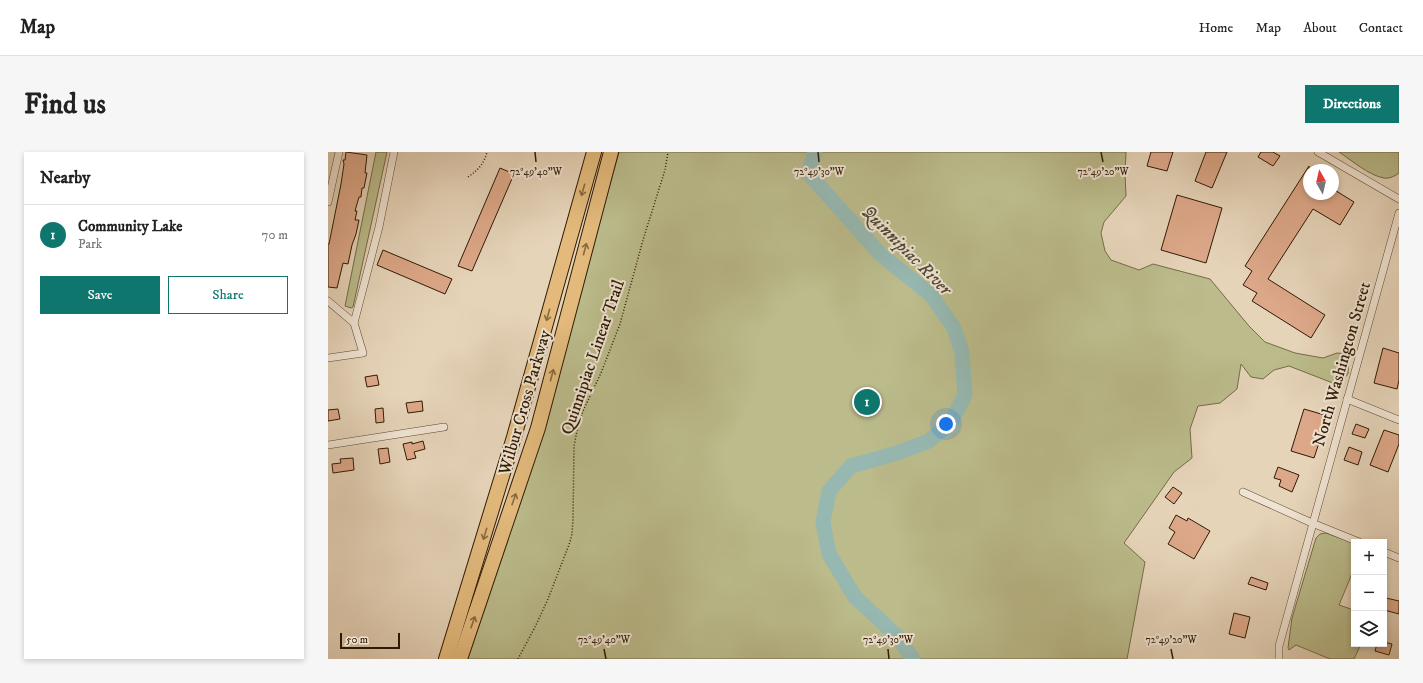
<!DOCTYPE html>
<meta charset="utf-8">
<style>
body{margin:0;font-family:"IM FELL DW Pica",serif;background:#f6f6f6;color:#222}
.controls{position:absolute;right:12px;bottom:12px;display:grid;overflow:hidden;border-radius:0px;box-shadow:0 2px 6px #0003}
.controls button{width:36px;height:36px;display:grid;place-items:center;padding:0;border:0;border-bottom:1px solid #e0e0e0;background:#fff;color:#222;font:20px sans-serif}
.compass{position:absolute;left:975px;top:12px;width:36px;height:36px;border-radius:50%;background:#fff;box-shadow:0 2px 6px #0003;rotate:352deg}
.scale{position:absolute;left:12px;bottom:10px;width:60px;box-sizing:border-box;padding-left:4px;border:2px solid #2f1b04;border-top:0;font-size:11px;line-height:14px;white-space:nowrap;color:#2f1b04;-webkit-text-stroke:3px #efe3d2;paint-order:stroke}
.you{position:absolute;left:618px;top:272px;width:14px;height:14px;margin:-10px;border:3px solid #fff;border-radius:50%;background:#1a73e8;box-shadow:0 0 0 6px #1a73e833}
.badge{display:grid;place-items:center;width:26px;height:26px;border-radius:50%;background:#0f766e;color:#fff;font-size:13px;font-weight:700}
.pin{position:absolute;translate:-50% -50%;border:2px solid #fff;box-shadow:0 1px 4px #0006}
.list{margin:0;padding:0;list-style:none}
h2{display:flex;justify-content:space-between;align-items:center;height:52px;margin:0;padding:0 16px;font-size:17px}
h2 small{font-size:13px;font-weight:400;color:#767676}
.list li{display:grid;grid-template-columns:26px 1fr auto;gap:12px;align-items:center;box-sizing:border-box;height:60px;padding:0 16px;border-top:1px solid #e0e0e0}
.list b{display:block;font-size:15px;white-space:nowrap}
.list p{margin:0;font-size:13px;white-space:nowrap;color:#767676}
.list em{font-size:13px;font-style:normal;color:#767676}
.actions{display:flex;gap:8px;padding:12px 16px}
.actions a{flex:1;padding:9px 0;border:1px solid #0f766e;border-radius:0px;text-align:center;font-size:14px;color:#0f766e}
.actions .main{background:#0f766e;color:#fff}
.icon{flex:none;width:22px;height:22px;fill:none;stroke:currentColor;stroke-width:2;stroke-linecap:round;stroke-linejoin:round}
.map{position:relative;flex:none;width:1071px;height:507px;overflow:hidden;border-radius:0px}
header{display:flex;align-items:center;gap:24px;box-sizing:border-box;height:56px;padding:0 20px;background:#fff;border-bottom:1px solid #e0e0e0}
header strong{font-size:19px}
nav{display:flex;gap:22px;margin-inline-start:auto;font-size:14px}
.intro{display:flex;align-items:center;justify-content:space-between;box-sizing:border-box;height:96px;padding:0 24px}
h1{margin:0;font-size:28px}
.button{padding:10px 18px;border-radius:0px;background:#0f766e;color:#fff;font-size:14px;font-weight:700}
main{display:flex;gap:24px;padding:0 24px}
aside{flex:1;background:#fff;border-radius:0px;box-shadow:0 2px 6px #0003}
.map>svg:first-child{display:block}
</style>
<header>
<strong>Map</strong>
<nav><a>Home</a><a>Map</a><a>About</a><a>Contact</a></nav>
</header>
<div class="intro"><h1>Find us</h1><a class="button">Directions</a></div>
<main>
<aside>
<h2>Nearby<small></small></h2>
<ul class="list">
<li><span class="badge">1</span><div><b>Community Lake</b><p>Park</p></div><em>70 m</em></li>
</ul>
<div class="actions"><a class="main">Save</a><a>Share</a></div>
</aside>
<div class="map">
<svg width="1071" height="507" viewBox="0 0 1071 507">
<rect width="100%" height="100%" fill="#e6d4b9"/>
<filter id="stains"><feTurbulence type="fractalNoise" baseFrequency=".005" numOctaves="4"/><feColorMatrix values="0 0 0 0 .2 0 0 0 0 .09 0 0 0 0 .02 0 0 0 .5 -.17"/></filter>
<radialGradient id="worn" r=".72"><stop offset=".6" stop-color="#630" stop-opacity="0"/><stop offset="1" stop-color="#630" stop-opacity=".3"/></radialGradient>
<g fill="#bbbb8b" stroke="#756b48">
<polygon points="48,0 59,0 25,155 23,156 17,154"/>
<polygon points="291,0 798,0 797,21 798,44 776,70 773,81 777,99 783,108 811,118 825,112 882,127 921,174 937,190 967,201 995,206 1009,201 1021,202 1020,222 1010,233 961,214 946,218 935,227 923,225 913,212 909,237 892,251 870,254 862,277 864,306 846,320 796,391 817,410 799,507 139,507 221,262 266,89"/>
<path d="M1011,0H1071V21C1067,24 1061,27 1056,26C1042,24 1023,8 1011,0Z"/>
<polygon points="998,381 1026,391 1026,417 1011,453 1026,458 1026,492 1033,492 1026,507 1002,507 968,493 961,498 960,496 964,466 988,386 992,382"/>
</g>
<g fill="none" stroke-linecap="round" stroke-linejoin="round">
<polyline stroke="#96b8b1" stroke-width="15" points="487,0 480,21 553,103 603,143 626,176 634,201 637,243 624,268 601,289 566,302 523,314 501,339 495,370 501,402 527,445 569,484 585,507"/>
</g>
<g fill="#dda889" stroke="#2f1b04">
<polygon points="18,0 39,3 37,21 39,21 36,36 34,36 33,45 31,45 27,59 29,59 27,68 31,68 28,82 24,93 20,112 15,111 9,136 0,135 0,92 1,92 13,32 16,12 15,8 17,8"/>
<polygon points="823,0 845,0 839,19 819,14"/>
<polygon points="878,0 899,0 884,36 867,29"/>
<polygon points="933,0 945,0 952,4 945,14 930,5"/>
<polygon points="981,14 981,42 1005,42 1005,37 1026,50 1012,73 985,57 940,127 997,163 983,186 924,149 929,141 915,133 924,119 917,114"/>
<polygon points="172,16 186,22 144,119 130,114"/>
<polygon points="849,43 894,56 878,111 833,98"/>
<polygon points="55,98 124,127 117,142 49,113"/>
<polygon points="1055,196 1071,201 1071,228 1069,237 1046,231"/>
<polygon points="49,223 51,233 39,235 37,225"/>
<polygon points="94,249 95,259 80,261 78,251"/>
<polygon points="55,256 56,270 48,271 47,257"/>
<polygon points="10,257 12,267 0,269 0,258"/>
<polygon points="976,257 1000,264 986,306 963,299"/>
<polygon points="1028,272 1041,277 1037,286 1024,282"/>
<polygon points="1056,278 1071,283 1071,292 1060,320 1042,313"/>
<polygon points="95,289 97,297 86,300 88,306 79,308 75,292 84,290 84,292"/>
<polygon points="1021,295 1034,300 1030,313 1016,308"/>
<polygon points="60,296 62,310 52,312 50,297"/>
<polygon points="25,306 26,318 5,321 4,312 13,311 12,307"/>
<polygon points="950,315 971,323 964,340 951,334 953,328 946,326"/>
<polygon points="845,335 854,341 846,352 837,345"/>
<polygon points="848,363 859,369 860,366 882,379 866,407 840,392 847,380 841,376"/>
<polygon points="923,425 940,431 938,438 920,432"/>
<polygon points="1058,446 1071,449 1071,462 1056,458"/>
<polygon points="906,461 922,465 917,486 901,482"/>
<polygon points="1056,490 1064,492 1061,503 1047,499 1049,492 1056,492"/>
</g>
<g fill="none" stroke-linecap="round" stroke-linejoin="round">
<defs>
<g id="minor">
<polyline points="990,0 1071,47"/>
<polyline points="0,50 11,0"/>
<polyline points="0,149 26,171 35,201 0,206"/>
<polyline points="26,171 51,75 66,0"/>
<polyline points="1019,247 1071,268"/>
<polyline points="0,293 116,275"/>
<polyline points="915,340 984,371 1031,390"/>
<polyline points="1056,400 1071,406"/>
<polyline points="951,507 951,494 1071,61"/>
</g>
<g id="motorway">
<polyline points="118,507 186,285 266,0"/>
<polyline points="132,507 210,276 283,0"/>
</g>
</defs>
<use href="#minor" stroke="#5d4931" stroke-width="8"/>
<use href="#motorway" stroke="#2f1b04" stroke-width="16"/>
<g stroke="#2f1b04" stroke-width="1.5" stroke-dasharray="1 2" stroke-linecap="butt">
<path d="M140,25C150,18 156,12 159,0"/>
<polyline points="190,507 208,473 220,447 242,390 244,382 245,368 246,294 249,279 255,259 273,221 292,172 315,88 337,18 340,0"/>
</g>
<use href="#minor" stroke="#efe3d2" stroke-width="7"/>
<use href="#motorway" stroke="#e3ba7c" stroke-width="14"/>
</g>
<defs><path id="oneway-shaft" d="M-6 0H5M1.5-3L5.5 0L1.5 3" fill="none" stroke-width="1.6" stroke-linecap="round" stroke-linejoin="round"/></defs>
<g stroke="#896a40">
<use href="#oneway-shaft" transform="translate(255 38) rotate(106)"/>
<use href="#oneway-shaft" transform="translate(257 97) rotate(-75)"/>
<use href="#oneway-shaft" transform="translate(220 163) rotate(106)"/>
<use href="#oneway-shaft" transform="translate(224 223) rotate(-75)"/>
<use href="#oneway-shaft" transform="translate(186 347) rotate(-71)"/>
<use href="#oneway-shaft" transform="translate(157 382) rotate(107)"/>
<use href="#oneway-shaft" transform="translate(145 470) rotate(-71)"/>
</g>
<path fill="none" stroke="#2f1b04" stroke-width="1.5" d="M207,0L208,10M490,0L491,10M773,0L775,10M276,497L278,507M560,497L561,507M843,497L845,507"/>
<g text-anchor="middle" stroke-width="4" stroke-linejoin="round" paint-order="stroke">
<g font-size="17" fill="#2f1b04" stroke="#efe3d2">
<text transform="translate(264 205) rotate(-71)" y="6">Quinnipiac Linear Trail</text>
<text transform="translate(1013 212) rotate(-74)" y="6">North Washington Street</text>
<text transform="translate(196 250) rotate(-74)" y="6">Wilbur Cross Parkway</text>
</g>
<g font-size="18" font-style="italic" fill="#4e4a38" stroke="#efe3d2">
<text transform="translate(579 98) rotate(45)" y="6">Quinnipiac River</text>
</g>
</g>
<g font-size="10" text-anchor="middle" fill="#2f1b04" stroke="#efe3d2" stroke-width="4" stroke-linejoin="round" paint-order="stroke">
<text x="208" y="23">72°49'40"W</text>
<text x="491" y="23">72°49'30"W</text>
<text x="775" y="23">72°49'20"W</text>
<text x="276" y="491">72°49'40"W</text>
<text x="560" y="491">72°49'30"W</text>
<text x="843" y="491">72°49'20"W</text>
</g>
<rect width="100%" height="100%" filter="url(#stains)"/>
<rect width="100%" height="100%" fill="url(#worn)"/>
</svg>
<div class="controls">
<button>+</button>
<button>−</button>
<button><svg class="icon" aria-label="layers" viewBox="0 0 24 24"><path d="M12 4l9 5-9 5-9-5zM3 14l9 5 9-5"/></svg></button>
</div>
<svg class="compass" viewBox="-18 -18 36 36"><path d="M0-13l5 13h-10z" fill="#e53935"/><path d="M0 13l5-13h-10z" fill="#767676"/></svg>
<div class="scale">50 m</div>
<div class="you"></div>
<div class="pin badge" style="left:539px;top:250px">1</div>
</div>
</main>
